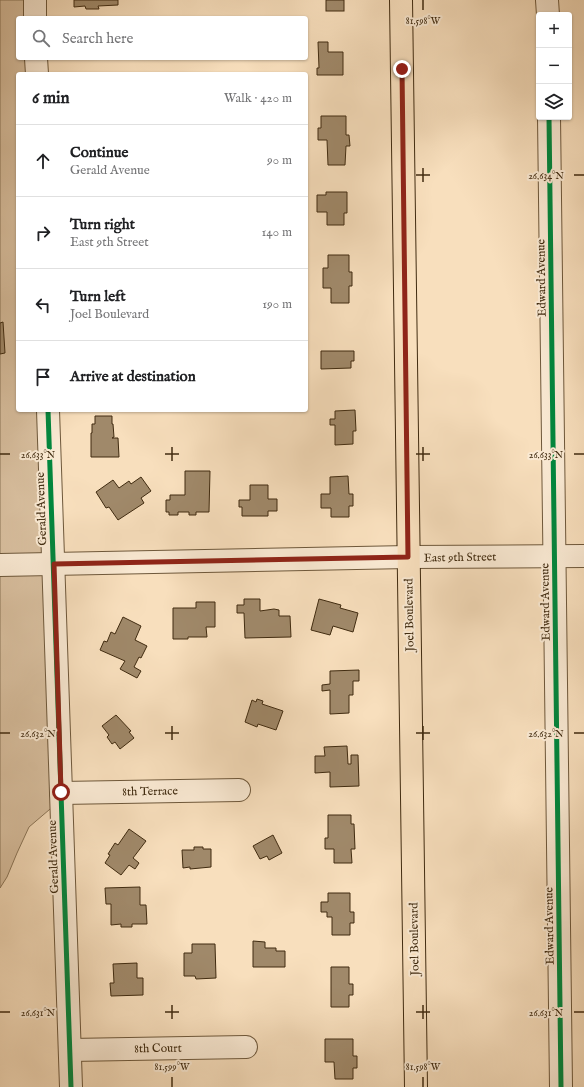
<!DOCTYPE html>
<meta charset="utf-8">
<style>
body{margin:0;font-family:"IM FELL English",serif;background:#f6f6f6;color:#202124}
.controls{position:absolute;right:12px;top:12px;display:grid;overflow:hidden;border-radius:4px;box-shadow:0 1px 3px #0004}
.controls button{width:36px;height:36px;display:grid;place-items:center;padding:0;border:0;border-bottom:1px solid #e0e0e0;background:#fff;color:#202124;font:20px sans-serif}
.stop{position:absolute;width:12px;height:12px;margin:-9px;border:3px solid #8f2418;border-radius:50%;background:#fff}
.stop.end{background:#8f2418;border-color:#fff;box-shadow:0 1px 4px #0008}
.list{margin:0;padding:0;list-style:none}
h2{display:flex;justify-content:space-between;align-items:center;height:52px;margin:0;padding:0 16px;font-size:17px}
h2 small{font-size:13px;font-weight:400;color:#757577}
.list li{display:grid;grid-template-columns:26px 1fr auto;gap:12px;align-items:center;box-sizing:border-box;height:72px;padding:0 16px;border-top:1px solid #e0e0e0}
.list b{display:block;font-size:15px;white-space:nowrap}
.list p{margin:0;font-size:13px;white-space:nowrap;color:#757577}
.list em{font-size:13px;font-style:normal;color:#757577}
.icon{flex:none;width:22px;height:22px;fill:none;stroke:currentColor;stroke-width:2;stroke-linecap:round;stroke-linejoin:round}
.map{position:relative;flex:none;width:584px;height:1087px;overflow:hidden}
.search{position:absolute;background:#fff;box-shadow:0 1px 3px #0004;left:16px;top:16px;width:292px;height:44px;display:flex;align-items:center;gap:10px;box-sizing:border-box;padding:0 14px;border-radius:4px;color:#757577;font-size:15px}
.panel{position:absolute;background:#fff;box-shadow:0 1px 3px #0004;left:16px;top:72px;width:292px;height:340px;border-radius:4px}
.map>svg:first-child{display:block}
</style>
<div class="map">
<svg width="584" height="1087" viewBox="0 0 584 1087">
<rect width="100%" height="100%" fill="#f8dfbd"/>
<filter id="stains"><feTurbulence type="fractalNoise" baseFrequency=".005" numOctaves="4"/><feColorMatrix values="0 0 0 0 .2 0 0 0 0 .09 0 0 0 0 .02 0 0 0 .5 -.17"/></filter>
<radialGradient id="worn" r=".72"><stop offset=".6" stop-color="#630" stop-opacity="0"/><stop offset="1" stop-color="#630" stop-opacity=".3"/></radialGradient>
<polygon fill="#d9c0a0" stroke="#8c7658" points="0,0 36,0 37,18 18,18 18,58 38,58 38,74 18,74 18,410 50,410 63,798 29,827 17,853 7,877 0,888"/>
<g fill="#a0896a" stroke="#402b10">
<polygon points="74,0 118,0 118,5 98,6 99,9 86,9 85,6 74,7"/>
<rect x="326" y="0" width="18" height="11"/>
<polygon points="318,42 328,42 328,52 343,52 343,75 317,75 317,68 319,68"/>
<polygon points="321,116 346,116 346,135 349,135 350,146 346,146 345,165 328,165 327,140 318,140 318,128 321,128"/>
<polygon points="326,192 347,192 347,213 344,213 344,225 327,225 327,212 317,212 317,195 326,195"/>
<polygon points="328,255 349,255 349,272 352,272 352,286 349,286 349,303 331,303 331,288 323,288 323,268 328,268"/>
<polygon points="3,322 5,353 0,354 0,323"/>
<polygon points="321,351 354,351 354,361 351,361 351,368 321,369"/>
<polygon points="355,410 356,431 353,431 353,444 335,445 335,425 330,425 330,419 335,419 335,411"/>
<polygon points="95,416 112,416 112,424 113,424 114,437 112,438 118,438 119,457 91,457 91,433 92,433 92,424 95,424"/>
<polygon points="185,471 210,471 209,512 196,512 196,515 189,515 189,512 178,512 178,515 169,515 169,512 166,512 166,500 170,500 170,495 185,495"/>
<polygon points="348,476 349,494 353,494 353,506 349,506 349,517 331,517 331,508 321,508 321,494 330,494 330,477"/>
<polygon points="141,477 151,491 141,498 144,503 118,520 109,507 106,508 96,492 113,480 119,488 129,481 131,484"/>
<polygon points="250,485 268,485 268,499 277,499 277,511 268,511 268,516 242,516 242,507 239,507 239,500 250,500"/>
<polygon points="244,599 260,599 260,611 274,609 279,610 279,616 290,616 291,637 245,638 244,613 237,613 237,605 244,605"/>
<polygon points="319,599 341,605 340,608 358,613 353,632 333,626 330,635 311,630"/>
<polygon points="196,602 215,602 215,627 206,627 207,637 188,637 188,639 173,639 173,608 196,608"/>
<polygon points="123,617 141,626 135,640 147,646 141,658 139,657 134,667 141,671 137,678 120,669 125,661 100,650 104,641 107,642 111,632 115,634"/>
<polygon points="359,670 359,681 353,681 353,695 349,695 349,713 330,714 330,690 322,691 322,685 330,684 330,671"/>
<polygon points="257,699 263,701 262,704 283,711 276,730 258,724 257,727 245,722 252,700 256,702"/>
<polygon points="116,715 131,731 129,732 134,738 120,749 115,742 112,744 107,737 109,735 102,726"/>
<polygon points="347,746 348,764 351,764 351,755 358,755 359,786 330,787 330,772 315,773 315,756 325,756 324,747"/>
<polygon points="328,815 351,815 351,824 354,824 355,849 351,849 352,863 334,863 334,849 325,849 325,838 328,838"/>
<polygon points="129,829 146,841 133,858 139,863 135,869 129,865 121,875 105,863 110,855 108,854 115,843 118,845"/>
<polygon points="273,835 282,853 269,860 267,856 260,859 253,846"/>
<polygon points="194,847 203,847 203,849 211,849 211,867 190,869 190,867 183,868 182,850 194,850"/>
<polygon points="140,887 140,905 146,905 147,924 132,924 132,927 121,927 121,924 111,925 111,904 106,904 105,888"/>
<polygon points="328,893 350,893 350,912 354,912 354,923 350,923 350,935 332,935 332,917 327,917 327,912 321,912 321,902 328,902"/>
<polygon points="253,941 265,942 265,948 276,948 276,951 285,951 285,967 253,967"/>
<polygon points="192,944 215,944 216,978 196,979 195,976 184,976 184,953 192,953"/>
<polygon points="137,963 137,978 143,978 143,995 111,996 110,983 114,983 113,964"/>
<polygon points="331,967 349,967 349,984 353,984 353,995 349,995 349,1007 331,1007"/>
<polygon points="325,1039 353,1039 353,1056 357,1056 357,1068 353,1068 353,1079 335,1079 334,1062 325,1062"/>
</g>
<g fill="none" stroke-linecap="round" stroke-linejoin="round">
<defs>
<g id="minor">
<polyline points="35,0 35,18"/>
<polyline points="547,0 548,15"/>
<polyline points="36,58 37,74"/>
<polyline points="549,117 561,1087"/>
<polyline points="48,410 71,1087"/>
<polyline points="0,565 408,557 584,556"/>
<polyline points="61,793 239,790"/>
<polyline points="70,1050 246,1047"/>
</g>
<polyline id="major" points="401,0 416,1087"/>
</defs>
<use href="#minor" stroke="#6e583b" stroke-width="24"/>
<use href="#major" stroke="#402b10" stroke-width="24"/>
<use href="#minor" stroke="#faead4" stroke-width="22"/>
<use href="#major" stroke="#f8dfbd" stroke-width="22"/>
<defs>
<g id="cycleway">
<polyline points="549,117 561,1087"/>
<polyline points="48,410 71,1087"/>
</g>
</defs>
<use href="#cycleway" stroke="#faead4" stroke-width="8"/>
<use href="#cycleway" stroke="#00873e" stroke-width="5"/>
</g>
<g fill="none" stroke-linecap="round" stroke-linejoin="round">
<polyline stroke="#8f2418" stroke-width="5" points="61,792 54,564 408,557 402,69"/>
</g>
<path fill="none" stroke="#402b10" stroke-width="1.5" d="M423,0V10M423,168V182M416,175H430M574,175H584M172,447V461M423,447V461M0,454H10M165,454H179M416,454H430M574,454H584M172,726V740M423,726V740M0,733H10M165,733H179M416,733H430M574,733H584M172,1005V1019M423,1005V1019M0,1012H10M165,1012H179M416,1012H430M574,1012H584M172,1077V1087M423,1077V1087"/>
<g text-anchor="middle" stroke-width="4" stroke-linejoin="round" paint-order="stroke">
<g font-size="12" fill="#402b10" stroke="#faead4">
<text transform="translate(541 278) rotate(-91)" y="4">Edward Avenue</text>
<text transform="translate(41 509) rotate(-92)" y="4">Gerald Avenue</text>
<text transform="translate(460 557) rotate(-1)" y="4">East 9th Street</text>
<text transform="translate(545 602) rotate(-91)" y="4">Edward Avenue</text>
<text transform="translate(409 615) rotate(-91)" y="4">Joel Boulevard</text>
<text transform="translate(150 791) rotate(-1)" y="4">8th Terrace</text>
<text transform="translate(53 857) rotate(-92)" y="4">Gerald Avenue</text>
<text transform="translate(549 926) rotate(-91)" y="4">Edward Avenue</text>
<text transform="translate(414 939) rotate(-91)" y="4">Joel Boulevard</text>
<text transform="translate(158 1048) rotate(-1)" y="4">8th Court</text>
</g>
</g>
<g font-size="10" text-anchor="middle" fill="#402b10" stroke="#faead4" stroke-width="4" stroke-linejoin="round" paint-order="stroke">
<text x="423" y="24">81.598°W</text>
<text x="546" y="179">26.634°N</text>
<text x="38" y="458">26.633°N</text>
<text x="546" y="458">26.633°N</text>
<text x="38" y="737">26.632°N</text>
<text x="546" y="737">26.632°N</text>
<text x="38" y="1016">26.631°N</text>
<text x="546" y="1016">26.631°N</text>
<text x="172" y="1070">81.599°W</text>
<text x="423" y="1070">81.598°W</text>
</g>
<rect width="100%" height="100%" filter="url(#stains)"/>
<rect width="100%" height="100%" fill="url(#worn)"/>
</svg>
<div class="controls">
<button>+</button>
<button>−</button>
<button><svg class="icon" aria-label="layers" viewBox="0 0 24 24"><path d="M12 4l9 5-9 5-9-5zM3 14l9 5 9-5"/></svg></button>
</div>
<div class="stop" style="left:61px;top:792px"></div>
<div class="stop end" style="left:402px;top:69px"></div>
<div class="search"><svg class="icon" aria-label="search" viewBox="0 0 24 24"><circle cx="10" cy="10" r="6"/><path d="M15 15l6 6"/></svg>Search here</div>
<section class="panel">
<h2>6 min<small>Walk · 420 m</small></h2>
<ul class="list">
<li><svg class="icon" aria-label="ahead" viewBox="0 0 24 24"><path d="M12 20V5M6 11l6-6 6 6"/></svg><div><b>Continue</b><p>Gerald Avenue</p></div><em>90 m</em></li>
<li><svg class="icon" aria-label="right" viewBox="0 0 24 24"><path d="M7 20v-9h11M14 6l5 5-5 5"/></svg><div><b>Turn right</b><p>East 9th Street</p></div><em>140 m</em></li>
<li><svg class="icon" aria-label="left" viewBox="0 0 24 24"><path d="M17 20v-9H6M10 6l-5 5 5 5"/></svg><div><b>Turn left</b><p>Joel Boulevard</p></div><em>190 m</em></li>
<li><svg class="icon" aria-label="arrive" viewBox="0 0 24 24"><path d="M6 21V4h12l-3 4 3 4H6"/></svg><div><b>Arrive at destination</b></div></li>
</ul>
</section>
</div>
